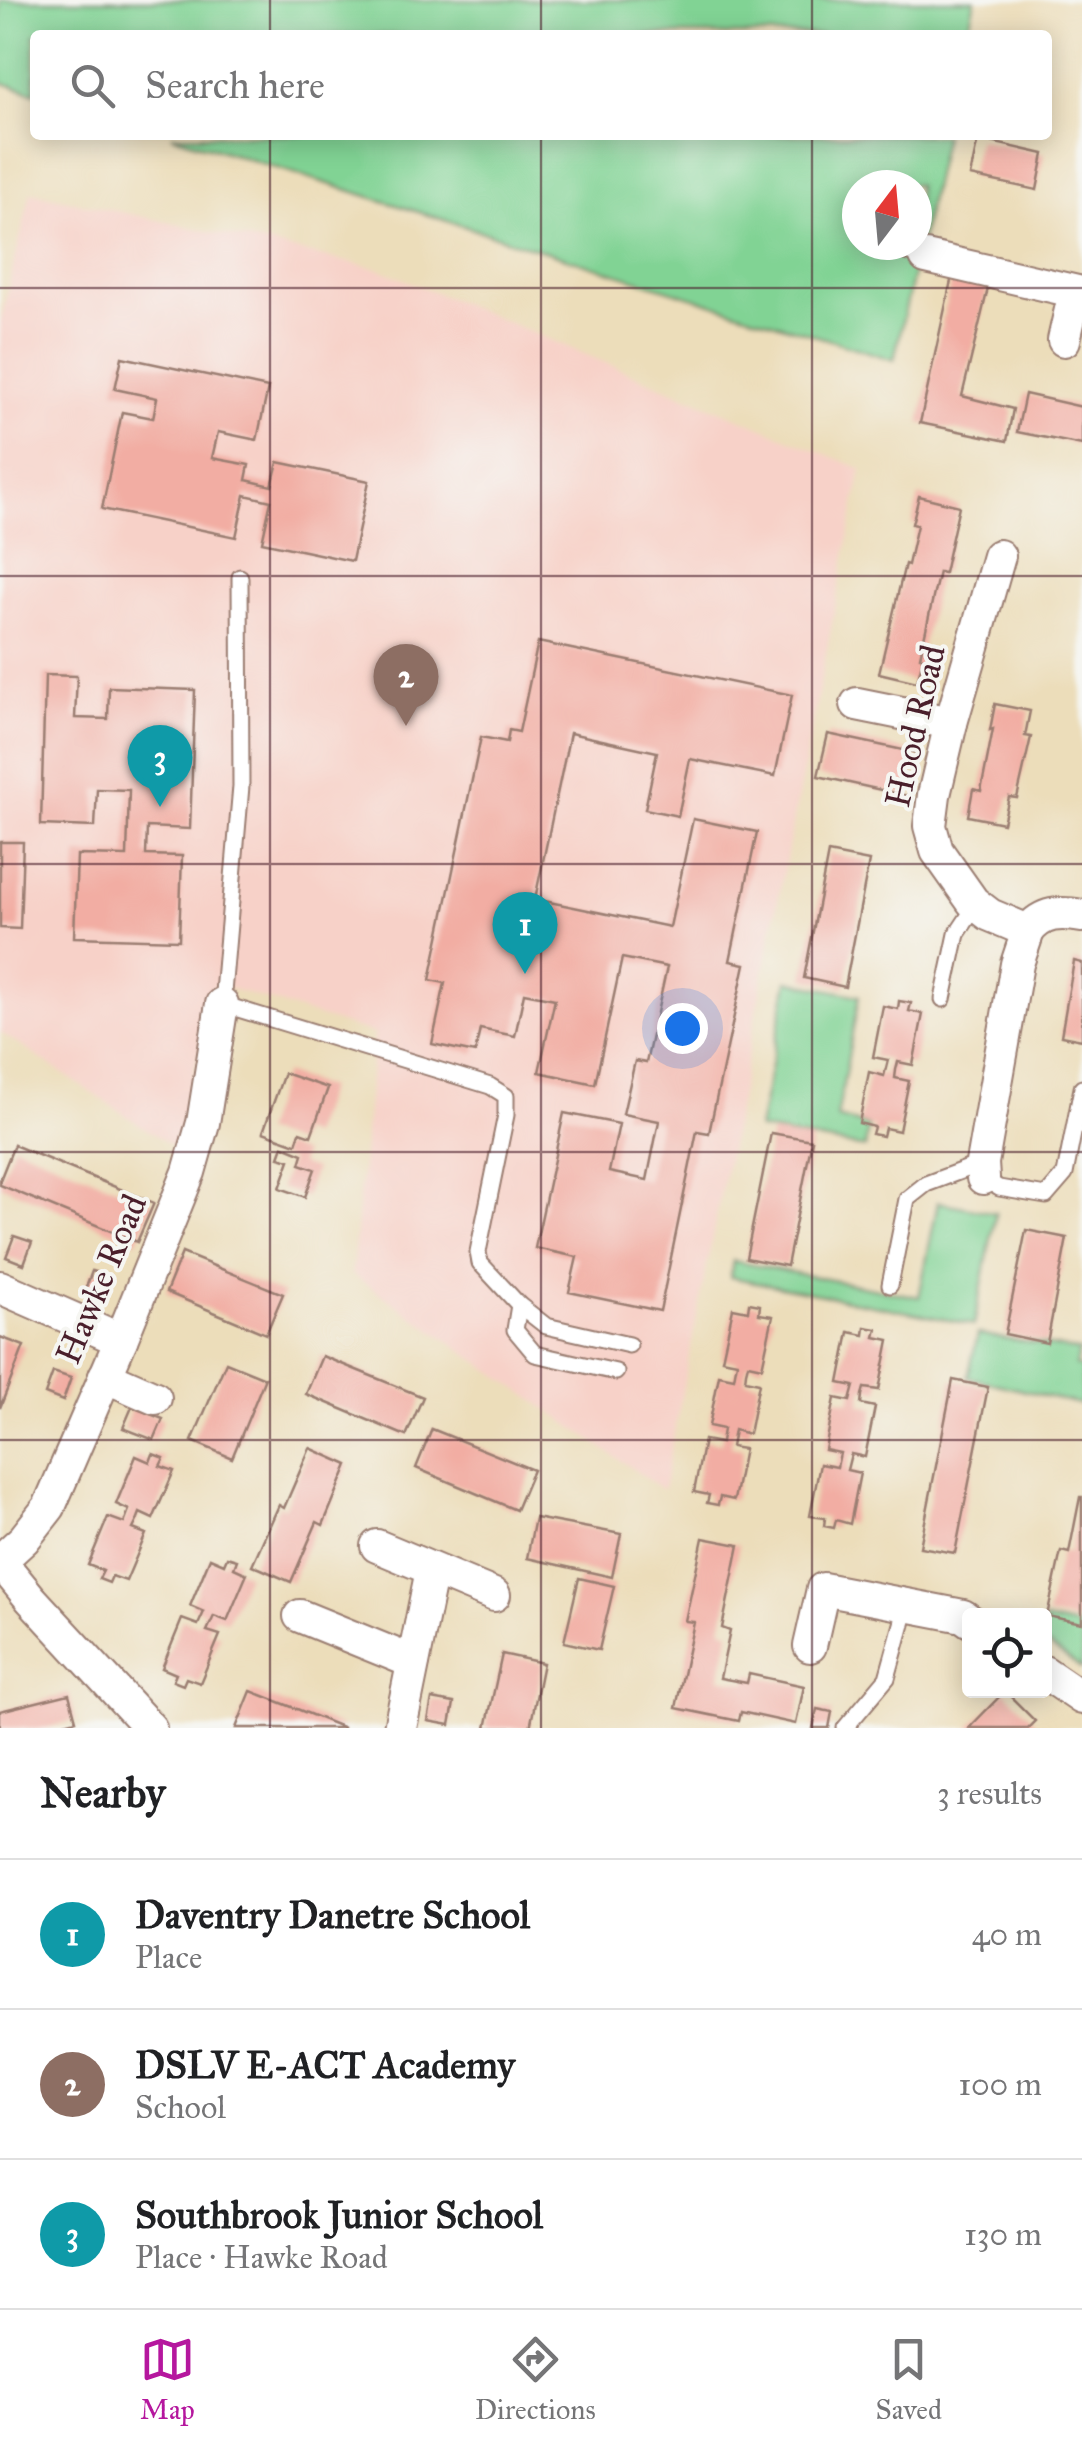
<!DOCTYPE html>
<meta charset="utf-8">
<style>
body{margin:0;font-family:"IM FELL Great Primer",serif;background:#f2f2f2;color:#202124}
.controls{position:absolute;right:30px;bottom:30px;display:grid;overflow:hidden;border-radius:10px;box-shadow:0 5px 25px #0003}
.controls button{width:90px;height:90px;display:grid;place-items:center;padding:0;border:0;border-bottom:2px solid #e0e0e0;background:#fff;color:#202124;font:50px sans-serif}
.compass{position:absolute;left:842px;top:170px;width:90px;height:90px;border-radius:50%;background:#fff;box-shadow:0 5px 25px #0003;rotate:16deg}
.you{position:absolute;left:682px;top:1028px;width:35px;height:35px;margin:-25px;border:8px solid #fff;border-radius:50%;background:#1a73e8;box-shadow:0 0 0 15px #1a73e833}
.badge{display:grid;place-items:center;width:65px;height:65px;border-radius:50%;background:#b5179e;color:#fff;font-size:32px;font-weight:700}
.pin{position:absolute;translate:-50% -82px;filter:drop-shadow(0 2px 5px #0008)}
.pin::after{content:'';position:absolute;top:52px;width:35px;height:30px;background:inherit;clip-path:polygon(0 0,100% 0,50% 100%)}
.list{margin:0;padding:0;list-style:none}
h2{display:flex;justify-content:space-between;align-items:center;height:130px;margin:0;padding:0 40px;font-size:42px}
h2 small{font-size:32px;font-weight:400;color:#757577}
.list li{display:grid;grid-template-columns:65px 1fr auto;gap:30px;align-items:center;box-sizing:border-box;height:150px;padding:0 40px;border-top:2px solid #e0e0e0}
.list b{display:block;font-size:38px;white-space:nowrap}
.list p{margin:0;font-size:32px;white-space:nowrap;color:#757577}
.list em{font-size:32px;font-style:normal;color:#757577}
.icon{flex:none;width:55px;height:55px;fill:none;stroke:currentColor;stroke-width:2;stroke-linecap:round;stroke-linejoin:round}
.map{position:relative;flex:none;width:1082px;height:1728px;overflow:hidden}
.search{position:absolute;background:#fff;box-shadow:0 5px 25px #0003;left:30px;right:30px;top:30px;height:110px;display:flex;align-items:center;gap:25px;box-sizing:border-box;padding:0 35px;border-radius:10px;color:#757577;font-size:38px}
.sheet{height:580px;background:#fff}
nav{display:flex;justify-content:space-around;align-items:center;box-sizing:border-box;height:140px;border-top:2px solid #e0e0e0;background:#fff;font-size:28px;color:#757577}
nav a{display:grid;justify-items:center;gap:5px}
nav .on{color:#b5179e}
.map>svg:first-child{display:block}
</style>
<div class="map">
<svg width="1082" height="1728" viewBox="0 0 1082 1728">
<rect width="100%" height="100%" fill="#f6f6f2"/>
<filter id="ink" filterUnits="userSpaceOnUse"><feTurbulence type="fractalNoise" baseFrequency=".01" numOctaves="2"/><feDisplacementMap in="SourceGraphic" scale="20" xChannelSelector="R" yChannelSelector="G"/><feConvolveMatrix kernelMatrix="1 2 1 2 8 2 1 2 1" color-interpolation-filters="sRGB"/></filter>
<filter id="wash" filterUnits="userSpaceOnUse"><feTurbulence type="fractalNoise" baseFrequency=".0048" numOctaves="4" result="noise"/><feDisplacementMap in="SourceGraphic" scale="40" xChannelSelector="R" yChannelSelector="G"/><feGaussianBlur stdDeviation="2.25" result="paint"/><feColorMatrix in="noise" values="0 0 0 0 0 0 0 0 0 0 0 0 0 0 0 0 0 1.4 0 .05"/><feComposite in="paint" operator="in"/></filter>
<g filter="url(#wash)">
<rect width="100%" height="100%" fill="#ecddba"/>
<polygon fill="#f7d1c8" points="31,192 379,269 862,469 663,1490 352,1274 374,1034 216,984 175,1148 0,1032 0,323"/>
<g fill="#81d394" stroke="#667960" stroke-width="2.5" fill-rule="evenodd">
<polygon points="0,0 975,0 967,35 35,35 35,93 0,82"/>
<path d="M171,135H944L894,360ZM857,185H917V245H857Z"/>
<polygon points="788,981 859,996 837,1118 868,1126 865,1148 758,1129"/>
<polygon points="938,1202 996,1213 974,1325 730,1277 733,1261 919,1297"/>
<polygon points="978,1334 1079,1351 1075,1366 1082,1368 1082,1405 968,1377"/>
<polygon points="1045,1620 1082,1628 1082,1669 1045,1643"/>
</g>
<g id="blocks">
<g fill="#f2ada3">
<polygon points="978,139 1044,154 1037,190 970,176"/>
<polygon points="952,276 989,284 962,396 1013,409 1007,441 920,423"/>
<polygon points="122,357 268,388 257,440 218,432 212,458 249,465 246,480 272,486 278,462 369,481 352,561 262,542 271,501 245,495 236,537 102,509 122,412 153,418 157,398 115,389"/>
<polygon points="1025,394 1082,407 1082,445 1017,432"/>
<polygon points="919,496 959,506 944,573 939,572 934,593 920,657 923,658 917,682 879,673 905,564 908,565 917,525 912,524"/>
<polygon points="538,642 792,695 775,776 690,759 678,816 645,809 657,752 570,733 535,899 670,927 693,819 757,832 730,961 745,964 709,1133 697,1131 660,1311 569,1292 577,1257 535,1248 564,1113 619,1124 609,1172 647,1180 659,1121 623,1114 635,1061 646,1063 667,967 622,958 595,1084 539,1072 555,999 524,993 515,1036 480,1029 475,1053 432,1044 445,983 430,980 481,737 507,742 509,730 519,732"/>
<polygon points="45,675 77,676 75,718 108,719 109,687 195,690 190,829 147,827 146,855 182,856 179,940 74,937 77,855 127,856 129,790 97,789 95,827 41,825"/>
<polygon points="995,704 1030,711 1025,736 1031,737 1017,798 1009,797 1003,823 968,816 973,789 981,791 993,729 990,730"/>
<polygon points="828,734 917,753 908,796 818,776"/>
<polygon points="0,842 23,842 20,929 0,928"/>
<polygon points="828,853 869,861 845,987 804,978"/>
<polygon points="1074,961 1082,963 1082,1040 1061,1036"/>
<polygon points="899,1001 911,1003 909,1011 923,1014 913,1065 898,1062 896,1070 895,1078 909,1081 899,1131 885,1128 883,1136 872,1134 874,1127 859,1123 869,1072 884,1076 888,1060 873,1057 883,1006 898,1009"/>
<polygon points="284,1073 328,1088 311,1136 300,1132 296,1144 263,1132"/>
<polygon points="771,1133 812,1140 787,1266 746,1258"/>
<polygon points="14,1145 154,1203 137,1242 0,1185 0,1180"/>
<polygon points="283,1146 303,1154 300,1164 315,1169 305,1197 280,1188 290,1160 279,1157"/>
<polygon points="1026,1230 1067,1238 1047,1343 1005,1334"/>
<polygon points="14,1236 32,1242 24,1264 6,1257"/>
<polygon points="182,1253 283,1294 266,1334 166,1292"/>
<polygon points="92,1271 110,1277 102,1299 84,1293"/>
<polygon points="749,1303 760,1305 759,1314 773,1316 762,1367 748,1364 746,1372 745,1380 759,1383 749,1434 734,1430 731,1447 744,1449 734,1500 720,1497 718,1505 707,1503 709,1495 694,1492 704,1440 721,1443 723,1429 709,1426 719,1375 734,1378 737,1362 722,1359 733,1308 748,1311"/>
<polygon points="865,1327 877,1329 875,1337 889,1340 879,1390 864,1388 862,1395 861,1404 875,1407 865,1457 851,1454 847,1470 860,1473 850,1524 836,1520 834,1528 824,1526 825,1518 810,1516 820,1464 837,1467 840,1453 825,1450 835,1398 850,1401 854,1386 839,1383 849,1332 864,1335"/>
<polygon points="0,1337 24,1346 0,1408"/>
<polygon points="322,1356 423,1397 406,1436 306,1394"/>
<polygon points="226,1362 265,1378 232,1458 192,1441"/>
<polygon points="53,1372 71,1378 63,1401 45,1394"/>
<polygon points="953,1380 988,1387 955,1553 920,1547"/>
<polygon points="132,1407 163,1419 154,1440 123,1428"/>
<polygon points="432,1429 533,1470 516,1510 416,1468"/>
<polygon points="310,1448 348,1465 323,1525 317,1522 291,1582 252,1565 279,1505 284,1508"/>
<polygon points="153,1454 164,1458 160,1466 174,1471 153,1519 140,1513 137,1521 133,1529 146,1534 126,1581 112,1576 109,1583 99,1579 103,1571 88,1565 108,1517 124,1523 129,1510 116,1504 136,1456 150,1462"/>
<polygon points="1080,1497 1082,1497 1082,1623 1047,1616 1061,1551 1069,1553"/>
<polygon points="535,1518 621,1534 612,1577 527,1558"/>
<polygon points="703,1538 739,1545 722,1628 730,1631 720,1678 747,1683 749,1674 804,1686 796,1724 741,1712 739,1721 676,1708 694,1622 685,1621"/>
<polygon points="227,1557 237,1560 234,1568 247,1574 227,1621 214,1616 207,1631 220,1635 200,1683 186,1678 183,1685 173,1681 176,1674 162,1668 182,1619 198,1625 204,1612 190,1606 210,1558 224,1564"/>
<polygon points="579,1578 614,1586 599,1650 564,1642"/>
<polygon points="502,1654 543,1663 530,1728 486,1728"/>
<polygon points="251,1691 292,1707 344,1728 236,1728"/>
<polygon points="1005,1691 1035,1721 1028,1728 969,1728"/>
<polygon points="69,1694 76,1720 46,1728 0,1728 0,1711"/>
<polygon points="432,1699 454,1703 450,1725 428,1721"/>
<polygon points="817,1709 832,1712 829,1728 813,1728"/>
</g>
</g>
</g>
<g filter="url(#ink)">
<use href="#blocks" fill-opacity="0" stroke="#9b7e72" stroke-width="2.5"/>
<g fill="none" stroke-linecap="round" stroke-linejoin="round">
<defs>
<g id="service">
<polyline points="876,245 926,257"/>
<polyline points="240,577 241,786 222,1004 490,1086 506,1096 506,1115 481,1237 478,1252 480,1263 519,1305 515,1330 535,1354 616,1372"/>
<polyline points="943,999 957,934 977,904"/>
<polyline points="983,1178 999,1188 1046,1196 1065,1174 1082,1088"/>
<polyline points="890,1285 907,1199 926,1184 982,1163"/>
<polyline points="519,1305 546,1326 629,1345"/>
<polyline points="845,1728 887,1678 907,1606"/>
</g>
<g id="minor">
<polyline points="926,257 1082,293"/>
<polyline points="1064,340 1075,292"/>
<polyline points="857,704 951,723"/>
<path d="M1028,931C1043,912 1060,912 1082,916"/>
<polyline points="983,1178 982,1163 1017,964 1028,931 990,915 973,902 937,851 930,826 934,795 951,723 999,556"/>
<polyline points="0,1287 121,1340"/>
<polyline points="105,1376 155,1398"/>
<polyline points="377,1546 494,1595"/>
<polyline points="0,1561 24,1539 49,1507 121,1340 189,1172 203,1123 222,1004"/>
<polyline points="0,1561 31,1599 150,1728"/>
<polyline points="300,1616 413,1662"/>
<polyline points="810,1646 823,1589 963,1616 970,1621"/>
<polyline points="1044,1672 1082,1698"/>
<polyline points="400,1728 432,1570"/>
</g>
</defs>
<use href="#service" stroke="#9b7e72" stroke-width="19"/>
<use href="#minor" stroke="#9b7e72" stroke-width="36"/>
<use href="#service" stroke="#fff" stroke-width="15"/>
<use href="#minor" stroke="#fff" stroke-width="32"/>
</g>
</g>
<path fill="none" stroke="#4a1f2b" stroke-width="2.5" stroke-opacity="0.55" d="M270,0V35M541,0V35M812,0V35M270,135V1728M541,135V1728M812,135V1728M0,288H1082M0,576H1082M0,864H1082M0,1152H1082M0,1440H1082"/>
<g text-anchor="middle" stroke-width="8" stroke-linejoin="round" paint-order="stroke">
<g font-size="35" fill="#4a1f2b" stroke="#f6f6f2">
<text transform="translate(915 726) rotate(-77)" y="12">Hood Road</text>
<text transform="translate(101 1279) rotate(-67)" y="12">Hawke Road</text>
</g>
</g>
</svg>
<div class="controls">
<button><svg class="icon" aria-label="locate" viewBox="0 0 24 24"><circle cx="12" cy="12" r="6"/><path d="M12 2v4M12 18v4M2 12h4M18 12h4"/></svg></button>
</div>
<svg class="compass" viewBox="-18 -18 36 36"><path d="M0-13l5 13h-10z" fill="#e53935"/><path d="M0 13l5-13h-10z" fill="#757577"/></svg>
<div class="you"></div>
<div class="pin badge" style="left:525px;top:974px;background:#0f9aa8">1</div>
<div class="pin badge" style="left:406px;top:726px;background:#8d6e63">2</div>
<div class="pin badge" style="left:160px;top:807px;background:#0f9aa8">3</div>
<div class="search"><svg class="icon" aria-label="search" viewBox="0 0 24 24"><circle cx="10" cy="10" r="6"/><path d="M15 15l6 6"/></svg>Search here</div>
</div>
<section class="sheet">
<h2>Nearby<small>3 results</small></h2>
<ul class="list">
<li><span class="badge" style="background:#0f9aa8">1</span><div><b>Daventry Danetre School</b><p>Place</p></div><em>40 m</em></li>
<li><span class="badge" style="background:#8d6e63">2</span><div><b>DSLV E-ACT Academy</b><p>School</p></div><em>100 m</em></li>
<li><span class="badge" style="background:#0f9aa8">3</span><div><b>Southbrook Junior School</b><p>Place · Hawke Road</p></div><em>130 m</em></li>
</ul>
</section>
<nav>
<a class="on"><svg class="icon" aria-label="map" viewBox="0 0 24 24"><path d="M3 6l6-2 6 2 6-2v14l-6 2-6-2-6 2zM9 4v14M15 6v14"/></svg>Map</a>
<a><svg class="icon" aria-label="directions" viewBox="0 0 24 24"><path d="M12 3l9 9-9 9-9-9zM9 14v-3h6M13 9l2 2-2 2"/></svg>Directions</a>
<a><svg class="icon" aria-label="saved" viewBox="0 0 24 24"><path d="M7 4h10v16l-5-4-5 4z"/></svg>Saved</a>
</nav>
